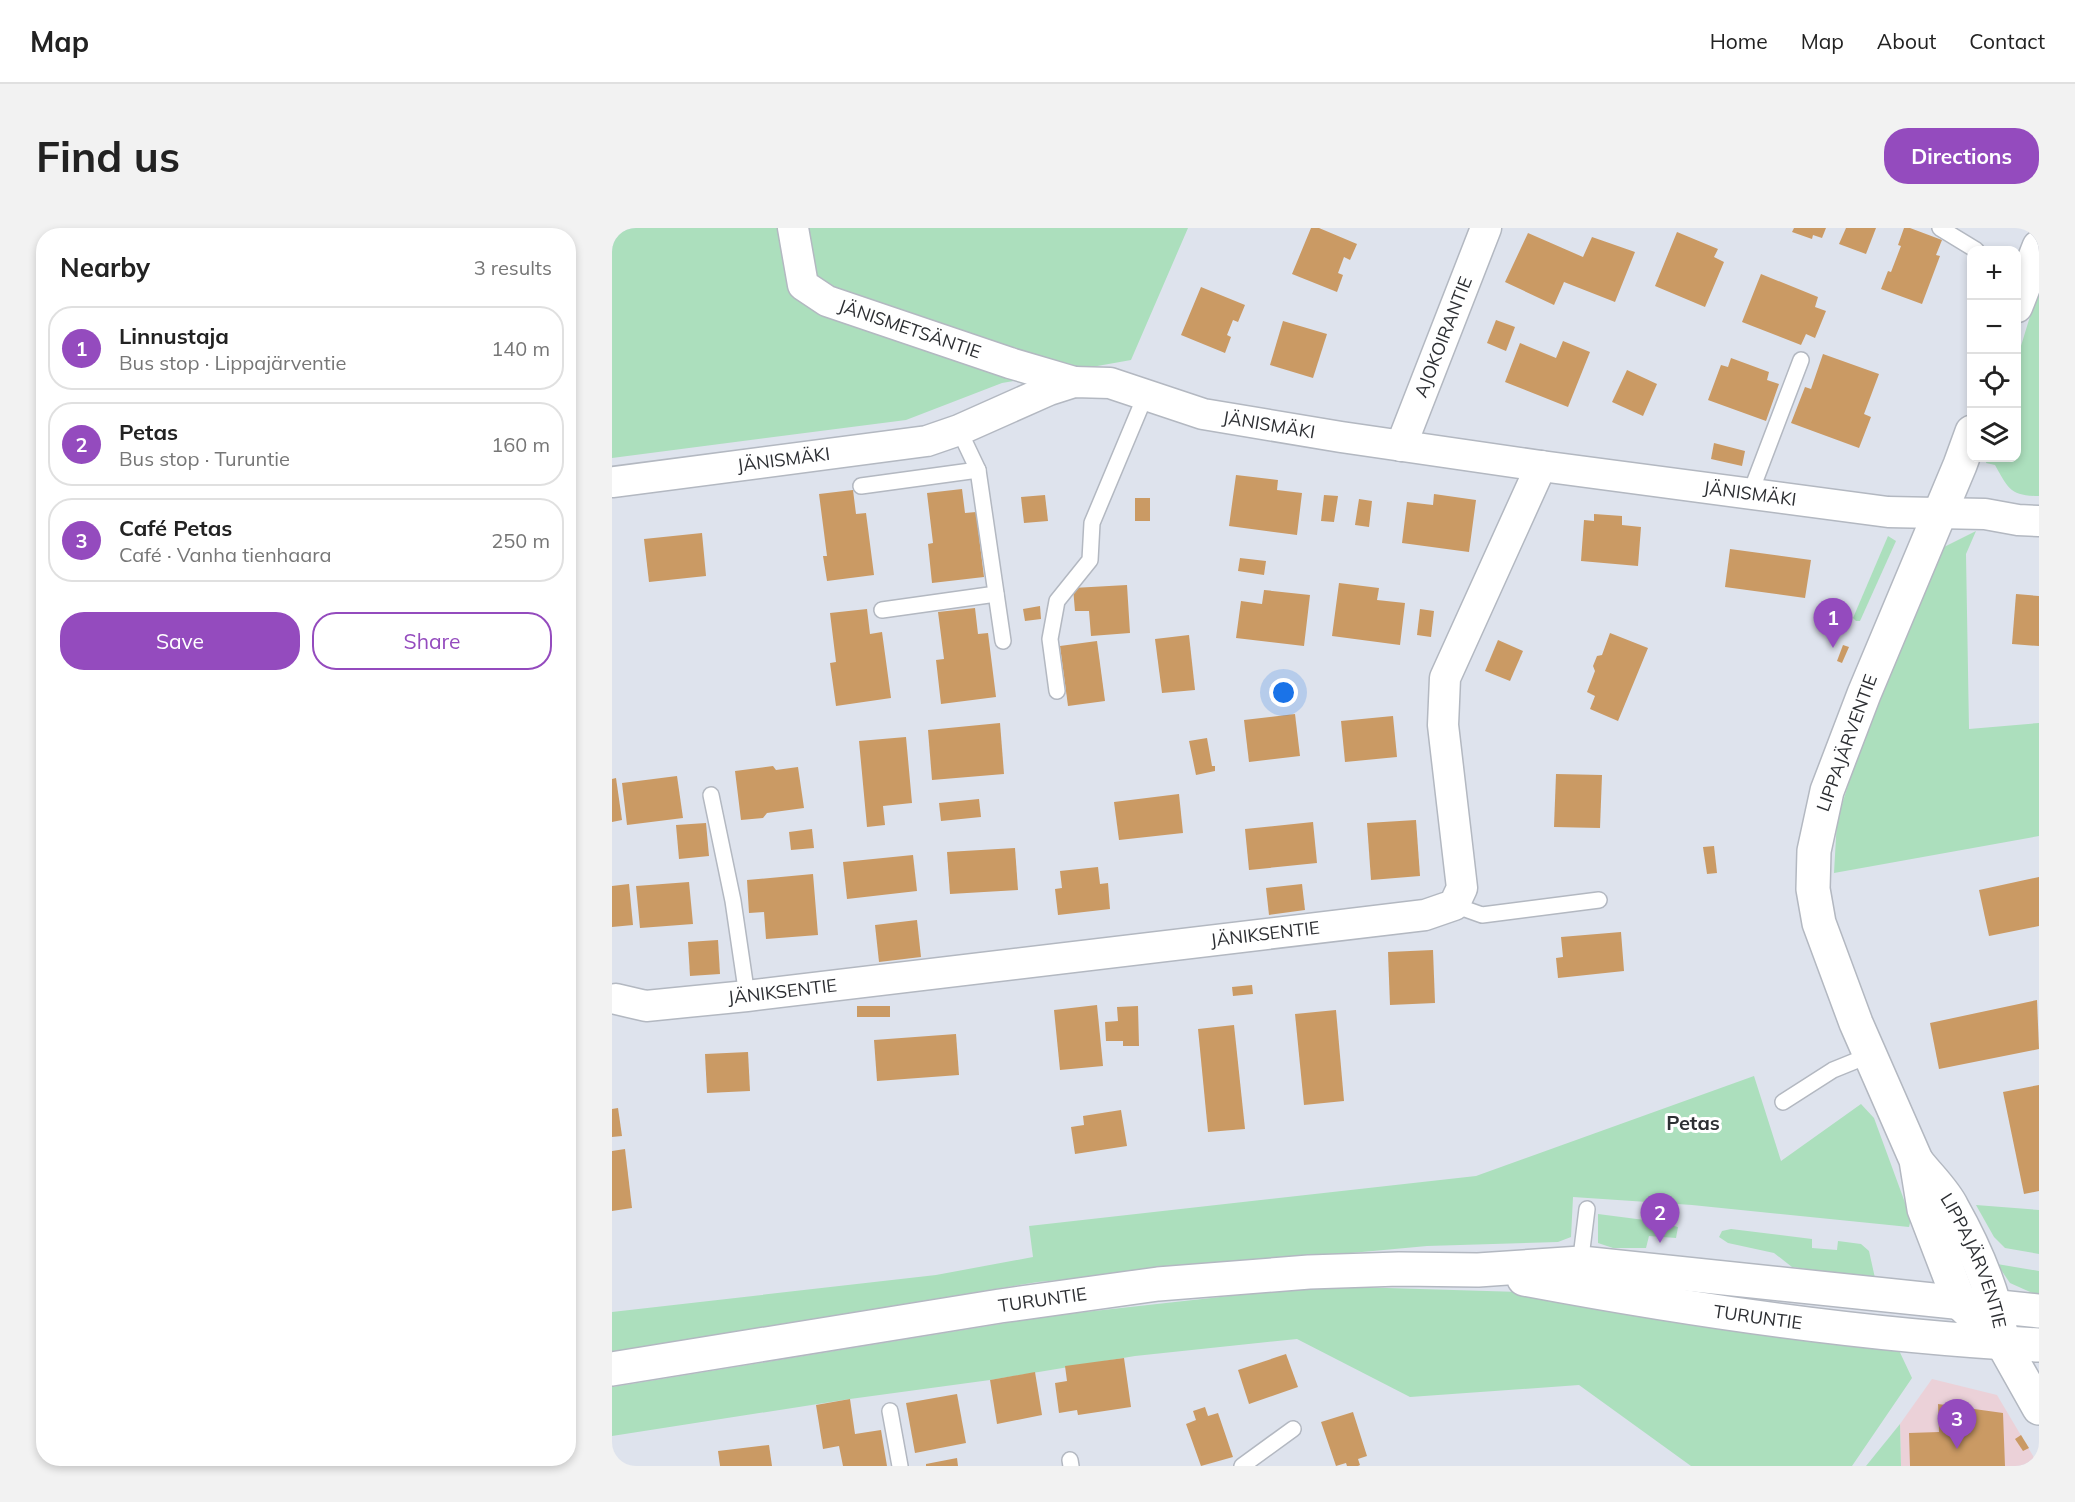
<!DOCTYPE html>
<meta charset="utf-8">
<style>
body{margin:0;font-family:Mulish,sans-serif;background:#f2f2f2;color:#222}
.controls{position:absolute;right:18px;top:18px;display:grid;overflow:hidden;border-radius:12px;box-shadow:0 3px 9px #0003}
.controls button{width:54px;height:54px;display:grid;place-items:center;padding:0;border:0;border-bottom:2px solid #e0e0e0;background:#fff;color:#222;font:30px sans-serif}
.you{position:absolute;left:672px;top:465px;width:21px;height:21px;margin:-15px;border:4px solid #fff;border-radius:50%;background:#1a73e8;box-shadow:0 0 0 9px #1a73e833}
.badge{display:grid;place-items:center;width:39px;height:39px;border-radius:50%;background:#944bbe;color:#fff;font-size:20px;font-weight:700}
.pin{position:absolute;translate:-50% -50px;filter:drop-shadow(0 2px 3px #0008)}
.pin::after{content:'';position:absolute;top:32px;width:21px;height:18px;background:inherit;clip-path:polygon(0 0,100% 0,50% 100%)}
.list{margin:0;padding:0;list-style:none}
h2{display:flex;justify-content:space-between;align-items:center;height:78px;margin:0;padding:0 24px;font-size:26px}
h2 small{font-size:20px;font-weight:400;color:#767676}
.list li{display:grid;grid-template-columns:39px 1fr auto;gap:18px;align-items:center;box-sizing:border-box;height:84px;margin:0 12px 12px;padding:0 12px;border:2px solid #e0e0e0;border-radius:24px}
.list b{display:block;font-size:22px;white-space:nowrap}
.list p{margin:0;font-size:20px;white-space:nowrap;color:#767676}
.list em{font-size:20px;font-style:normal;color:#767676}
.actions{display:flex;gap:12px;padding:18px 24px}
.actions a{flex:1;padding:14px 0;border:2px solid #944bbe;border-radius:24px;text-align:center;font-size:21px;color:#944bbe}
.actions .main{background:#944bbe;color:#fff}
.icon{flex:none;width:33px;height:33px;fill:none;stroke:currentColor;stroke-width:2;stroke-linecap:round;stroke-linejoin:round}
.map{position:relative;flex:none;width:1427px;height:1238px;overflow:hidden;border-radius:24px}
header{display:flex;align-items:center;gap:36px;box-sizing:border-box;height:84px;padding:0 30px;background:#fff;border-bottom:2px solid #e0e0e0}
header strong{font-size:28px}
nav{display:flex;gap:33px;margin-inline-start:auto;font-size:21px}
.intro{display:flex;align-items:center;justify-content:space-between;box-sizing:border-box;height:144px;padding:0 36px}
h1{margin:0;font-size:42px}
.button{padding:15px 27px;border-radius:24px;background:#944bbe;color:#fff;font-size:21px;font-weight:700}
main{display:flex;gap:36px;padding:0 36px}
aside{flex:1;background:#fff;border-radius:24px;box-shadow:0 3px 9px #0003}
.map>svg:first-child{display:block}
</style>
<header>
<strong>Map</strong>
<nav><a>Home</a><a>Map</a><a>About</a><a>Contact</a></nav>
</header>
<div class="intro"><h1>Find us</h1><a class="button">Directions</a></div>
<main>
<aside>
<h2>Nearby<small>3 results</small></h2>
<ul class="list">
<li><span class="badge">1</span><div><b>Linnustaja</b><p>Bus stop · Lippajärventie</p></div><em>140 m</em></li>
<li><span class="badge">2</span><div><b>Petas</b><p>Bus stop · Turuntie</p></div><em>160 m</em></li>
<li><span class="badge">3</span><div><b>Café Petas</b><p>Café · Vanha tienhaara</p></div><em>250 m</em></li>
</ul>
<div class="actions"><a class="main">Save</a><a>Share</a></div>
</aside>
<div class="map">
<svg width="1427" height="1238" viewBox="0 0 1427 1238">
<rect width="100%" height="100%" fill="#dee3ed"/>
<polygon fill="#ebd1d8" points="1320,1151 1385,1167 1427,1238 1289,1238 1288,1196"/>
<g fill="#acdfbd">
<polygon points="0,0 576,0 519,132 390,155 294,192 0,230"/>
<path d="M1427,59V268C1398,268 1396,260 1383,237L1374,235L1375,230H1404L1405,131Z"/>
<polygon points="1364,303 1354,326 1357,501 1427,495 1427,608 1222,645 1225,592 1260,482 1332,319"/>
<polygon points="1276,308 1284,313 1248,393 1244,393 1241,390"/>
<polygon points="1142,848 1169,933 1249,876 1262,890 1299,991 1297,999 1080,977 961,969 959,1009 946,1014 815,1018 426,1054 0,1124 0,1084 324,1047 421,1029 417,998 864,948"/>
<polygon points="1364,977 1427,982 1427,1026 1393,1020 1382,1009"/>
<polygon points="986,986 1048,994 1066,999 1064,1010 1037,1008 1034,1020 1001,1020 986,1015"/>
<polygon points="1119,1001 1200,1011 1200,1020 1225,1022 1226,1013 1249,1016 1257,1023 1263,1050 1180,1039 1162,1025 1116,1015 1107,1009 1110,1003"/>
<polygon points="1385,1036 1427,1043 1427,1068 1398,1055"/>
<polygon points="708,1058 908,1064 1284,1116 1300,1150 1240,1238 1079,1238 967,1157 798,1169 685,1111 523,1128 378,1152 238,1171 0,1208 0,1159 437,1088"/>
<polygon points="1288,1196 1289,1238 1254,1238"/>
</g>
<g fill="#ca9a64">
<polygon points="699,0 707,0 745,16 738,32 732,29 726,45 731,47 725,64 680,46"/>
<polygon points="1182,0 1214,0 1210,10 1201,7 1200,11 1180,4"/>
<polygon points="1234,0 1264,0 1254,26 1227,16"/>
<polygon points="1292,0 1298,0 1330,12 1324,27 1328,28 1310,76 1269,61 1276,43 1279,44 1289,18 1286,17"/>
<polygon points="1065,4 1106,21 1102,29 1112,34 1093,79 1043,58"/>
<polygon points="916,5 971,29 980,9 1023,24 1003,74 952,54 942,77 893,54"/>
<polygon points="1149,46 1206,69 1203,79 1214,83 1203,110 1194,106 1189,117 1130,94"/>
<polygon points="589,59 633,77 626,94 621,92 615,107 619,109 613,125 569,107"/>
<polygon points="884,92 903,99 894,123 875,115"/>
<polygon points="671,93 715,106 701,150 658,137"/>
<polygon points="951,113 978,124 956,179 893,154 908,115 944,130"/>
<polygon points="1211,126 1267,146 1252,186 1259,189 1247,220 1179,195 1193,159 1199,161"/>
<polygon points="1119,130 1157,144 1155,152 1167,156 1154,193 1096,172 1109,137 1116,139"/>
<polygon points="1015,142 1045,156 1031,188 1000,174"/>
<polygon points="1102,215 1133,223 1130,238 1099,231"/>
<polygon points="624,247 666,252 665,262 690,265 685,307 617,298"/>
<polygon points="350,261 353,285 364,284 372,349 320,355 316,316 321,315 315,265"/>
<polygon points="241,262 244,286 254,285 262,347 215,353 211,328 215,328 207,266"/>
<polygon points="822,266 864,272 857,324 790,315 795,274 821,277"/>
<polygon points="433,267 436,293 412,295 409,269"/>
<polygon points="712,267 726,268 722,294 709,293"/>
<rect x="523" y="270" width="15" height="23"/>
<polygon points="747,271 760,273 757,299 743,297"/>
<polygon points="982,286 1010,288 1010,297 1029,299 1026,338 969,333 972,292 982,293"/>
<polygon points="90,305 94,348 37,354 32,311"/>
<polygon points="1118,321 1199,332 1193,370 1113,359"/>
<polygon points="628,330 654,333 652,347 626,343"/>
<polygon points="727,355 767,360 765,372 793,375 788,417 720,408"/>
<polygon points="515,357 518,405 479,408 477,383 463,383 461,360"/>
<polygon points="652,362 698,367 692,418 624,410 629,373 650,376"/>
<polygon points="1404,366 1427,368 1427,418 1400,416"/>
<polygon points="428,378 429,391 413,393 411,381"/>
<polygon points="363,380 366,406 376,405 384,469 329,476 324,432 332,431 326,384"/>
<polygon points="255,381 258,406 270,404 279,470 224,478 218,435 224,434 218,385"/>
<polygon points="808,381 822,383 819,409 805,407"/>
<polygon points="998,405 1036,420 1006,493 978,481 983,468 975,464 983,443 981,438 985,428 990,427"/>
<polygon points="577,407 583,462 550,465 543,411"/>
<polygon points="886,412 911,423 898,453 873,443"/>
<polygon points="485,413 493,473 456,478 448,418"/>
<polygon points="1231,417 1237,419 1230,435 1225,433"/>
<polygon points="683,486 688,528 637,534 632,492"/>
<polygon points="781,488 785,529 733,534 729,493"/>
<polygon points="388,495 392,546 320,552 316,502"/>
<polygon points="294,509 300,575 271,578 273,597 255,599 247,513"/>
<polygon points="595,510 600,538 603,538 603,543 584,547 577,513"/>
<polygon points="161,538 164,542 186,539 192,580 155,585 151,590 129,592 123,543"/>
<polygon points="944,546 990,547 988,600 942,599"/>
<polygon points="65,548 71,590 15,597 10,555"/>
<polygon points="4,550 10,592 0,594 0,551"/>
<polygon points="567,566 571,605 507,612 502,574"/>
<polygon points="367,571 369,589 329,593 327,575"/>
<polygon points="804,592 808,648 759,652 755,595"/>
<polygon points="701,594 705,635 637,642 633,601"/>
<polygon points="94,595 97,628 67,631 64,597"/>
<polygon points="200,601 202,620 179,622 177,604"/>
<polygon points="1102,618 1105,645 1095,646 1091,619"/>
<polygon points="403,620 406,662 338,666 335,624"/>
<polygon points="301,627 305,663 235,671 231,634"/>
<polygon points="486,639 488,656 496,655 498,681 446,687 443,661 450,660 448,643"/>
<polygon points="201,646 206,707 154,711 152,684 137,685 135,652"/>
<polygon points="1427,649 1427,698 1377,708 1367,662"/>
<polygon points="77,654 81,696 28,700 24,658"/>
<polygon points="17,656 21,697 0,699 0,658"/>
<polygon points="690,656 693,682 657,687 654,660"/>
<polygon points="305,692 309,729 267,734 263,697"/>
<polygon points="1009,704 1012,743 946,750 944,730 951,729 949,709"/>
<polygon points="106,712 108,746 78,748 76,714"/>
<polygon points="821,722 823,775 778,777 776,724"/>
<polygon points="640,757 641,766 621,768 620,759"/>
<polygon points="1425,772 1427,821 1327,841 1318,795"/>
<polygon points="485,777 491,838 448,842 442,782"/>
<rect x="245" y="778" width="33" height="11"/>
<polygon points="526,778 527,818 511,818 511,813 494,813 493,794 506,793 505,779"/>
<polygon points="724,782 732,873 692,877 683,786"/>
<polygon points="622,797 633,901 596,904 586,801"/>
<polygon points="344,806 347,847 265,853 262,812"/>
<polygon points="136,824 138,863 95,865 93,826"/>
<polygon points="1427,857 1427,963 1412,966 1391,864"/>
<polygon points="6,880 10,908 0,909 0,881"/>
<polygon points="509,882 515,918 463,926 459,899 472,897 471,888"/>
<polygon points="13,921 20,980 0,983 0,923"/>
<polygon points="674,1126 686,1159 637,1176 626,1142"/>
<polygon points="512,1130 519,1179 466,1187 465,1182 447,1185 443,1155 455,1153 453,1138"/>
<polygon points="423,1144 430,1187 385,1196 378,1152"/>
<polygon points="345,1166 354,1215 303,1225 294,1175"/>
<polygon points="238,1171 243,1206 269,1202 275,1238 231,1238 227,1218 211,1221 204,1177"/>
<polygon points="1326,1176 1391,1185 1393,1238 1298,1238 1297,1205 1327,1204"/>
<polygon points="593,1179 596,1188 606,1185 621,1229 589,1238 574,1196 584,1192 581,1183"/>
<polygon points="741,1184 755,1228 746,1231 748,1237 746,1238 735,1238 734,1235 724,1238 709,1194"/>
<polygon points="1409,1207 1417,1220 1411,1223 1403,1211"/>
<polygon points="157,1217 160,1238 108,1238 106,1223"/>
<polygon points="345,1230 346,1238 314,1238 314,1236"/>
</g>
<g fill="none" stroke-linecap="round" stroke-linejoin="round">
<defs>
<g id="lane">
<polyline points="1328,0 1364,22"/>
<polyline points="347,202 366,242 391,413"/>
<polyline points="249,258 366,242"/>
<polyline points="1138,266 1189,132"/>
<polyline points="270,382 384,366"/>
<polyline points="445,463 438,411 445,373 478,332 480,295 534,166"/>
<polyline points="99,567 121,673 135,768"/>
<polyline points="842,677 870,687 987,672"/>
<polyline points="1171,874 1221,842 1258,827"/>
<polyline points="968,1037 975,981"/>
<polyline points="278,1183 288,1238"/>
<polyline points="458,1232 459,1238"/>
<polyline points="630,1238 681,1201"/>
</g>
<g id="street">
<path id="s1" d="M181,0L191,57L215,73L398,135L462,154"/>
<path id="s2" d="M789,218L874,0"/>
<path id="s3" d="M2,254L315,213L347,202L437,162L462,154L498,155L591,186L729,209L929,238L1276,284L1373,286L1406,292L1427,293"/>
<path id="s4" d="M4,771L34,778L135,768L813,687L842,677L850,660L831,497L833,450L929,238"/>
</g>
<g id="secondary">
<polyline points="1404,78 1427,19"/>
<polyline points="1360,204 1348,237 1252,466 1215,563 1202,623 1201,661 1207,695 1244,795 1304,932 1312,981 1348,1075 1391,1116 1427,1180"/>
<path id="s5" d="M1306,935C1317,949 1332,963 1340,979C1362,1018 1381,1062 1389,1105"/>
</g>
<g id="primary">
<path id="s6" d="M912,1051C1082,1083 1254,1108 1427,1117"/>
<path id="s7" d="M0,1141L388,1078L546,1056L697,1044L787,1041L866,1042L969,1035L1427,1083"/>
</g>
</defs>
<use href="#lane" stroke="#b3b8c1" stroke-width="18"/>
<use href="#street" stroke="#b3b8c1" stroke-width="33"/>
<use href="#secondary" stroke="#b3b8c1" stroke-width="36"/>
<use href="#primary" stroke="#b3b8c1" stroke-width="36"/>
<use href="#lane" stroke="#fff" stroke-width="15"/>
<use href="#street" stroke="#fff" stroke-width="30"/>
<use href="#secondary" stroke="#fff" stroke-width="33"/>
<use href="#primary" stroke="#fff" stroke-width="33"/>
</g>
<g text-anchor="middle" stroke-width="6" stroke-linejoin="round" paint-order="stroke">
<g font-size="18" fill="#2d2f33" stroke="#fff">
<text dy="6" stroke="none"><textPath href="#s1" startOffset="174">JÄNISMETSÄNTIE</textPath></text>
<text dy="6" stroke="none"><textPath href="#s2" startOffset="117">AJOKOIRANTIE</textPath></text>
<text dy="6" stroke="none"><textPath href="#s3" startOffset="675">JÄNISMÄKI</textPath></text>
<text dy="6" stroke="none"><textPath href="#s3" startOffset="171">JÄNISMÄKI</textPath></text>
<text dy="6" stroke="none"><textPath href="#s3" startOffset="1161">JÄNISMÄKI</textPath></text>
<text transform="translate(1235 515) rotate(-70)" y="6">LIPPAJÄRVENTIE</text>
<text dy="6" stroke="none"><textPath href="#s4" startOffset="654">JÄNIKSENTIE</textPath></text>
<text dy="6" stroke="none"><textPath href="#s4" startOffset="168">JÄNIKSENTIE</textPath></text>
<text dy="6" stroke="none"><textPath href="#s5" startOffset="114">LIPPAJÄRVENTIE</textPath></text>
<text dy="6" stroke="none"><textPath href="#s7" startOffset="436">TURUNTIE</textPath></text>
<text dy="6" stroke="none"><textPath href="#s6" startOffset="237">TURUNTIE</textPath></text>
</g>
<g font-size="20" font-weight="bold" fill="#2d2f33" stroke="#fff">
<text x="1081" y="902">Petas</text>
</g>
</g>
</svg>
<div class="controls">
<button>+</button>
<button>−</button>
<button><svg class="icon" aria-label="locate" viewBox="0 0 24 24"><circle cx="12" cy="12" r="6"/><path d="M12 2v4M12 18v4M2 12h4M18 12h4"/></svg></button>
<button><svg class="icon" aria-label="layers" viewBox="0 0 24 24"><path d="M12 4l9 5-9 5-9-5zM3 14l9 5 9-5"/></svg></button>
</div>
<div class="you"></div>
<div class="pin badge" style="left:1221px;top:420px">1</div>
<div class="pin badge" style="left:1048px;top:1015px">2</div>
<div class="pin badge" style="left:1345px;top:1221px">3</div>
</div>
</main>
